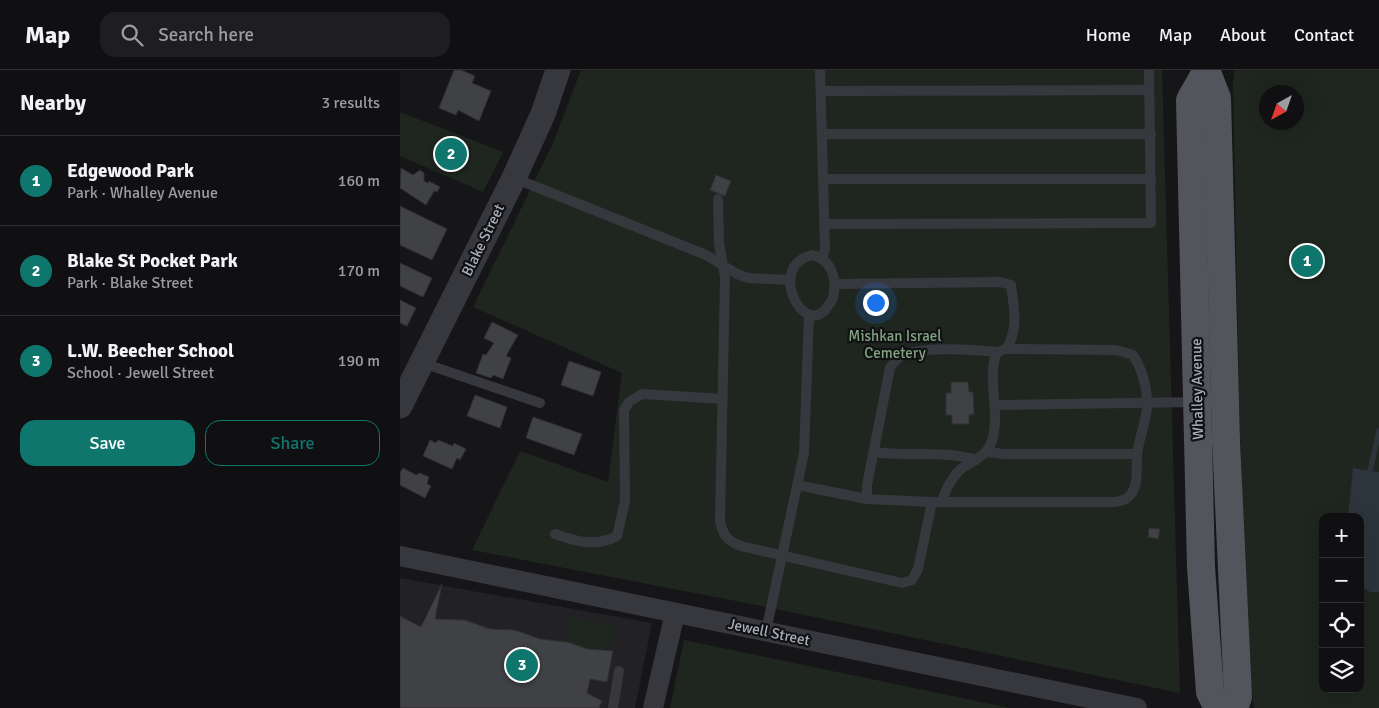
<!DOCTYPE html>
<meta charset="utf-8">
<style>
body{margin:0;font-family:Signika,sans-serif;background:#1e1e20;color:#f1f3f6}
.controls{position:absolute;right:15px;bottom:15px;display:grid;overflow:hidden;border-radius:10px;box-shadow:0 5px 20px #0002}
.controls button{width:45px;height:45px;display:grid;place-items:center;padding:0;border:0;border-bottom:1px solid #303032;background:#101012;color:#f1f3f6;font:25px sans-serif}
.compass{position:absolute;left:859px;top:15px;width:45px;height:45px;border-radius:50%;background:#101012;box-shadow:0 5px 20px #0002;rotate:220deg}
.you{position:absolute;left:475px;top:232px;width:18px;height:18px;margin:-12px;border:4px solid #fff;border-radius:50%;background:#1a73e8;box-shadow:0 0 0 8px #1a73e833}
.badge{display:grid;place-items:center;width:32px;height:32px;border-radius:50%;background:#0f766e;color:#fff;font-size:16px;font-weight:700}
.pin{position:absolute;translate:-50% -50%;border:2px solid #fff;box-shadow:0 1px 5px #0006}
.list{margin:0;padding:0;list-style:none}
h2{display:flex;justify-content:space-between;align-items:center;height:65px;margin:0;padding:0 20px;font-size:21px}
h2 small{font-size:16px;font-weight:400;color:#9c9d9f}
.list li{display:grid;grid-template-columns:32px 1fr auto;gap:15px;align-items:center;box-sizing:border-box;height:90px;padding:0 20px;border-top:1px solid #303032}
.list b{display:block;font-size:19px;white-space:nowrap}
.list p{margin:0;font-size:16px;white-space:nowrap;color:#9c9d9f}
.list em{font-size:16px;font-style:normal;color:#9c9d9f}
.actions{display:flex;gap:10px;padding:15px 20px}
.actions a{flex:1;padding:11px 0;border:1px solid #0f766e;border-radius:15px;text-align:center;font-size:18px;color:#0f766e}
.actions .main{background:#0f766e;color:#fff}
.icon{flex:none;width:28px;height:28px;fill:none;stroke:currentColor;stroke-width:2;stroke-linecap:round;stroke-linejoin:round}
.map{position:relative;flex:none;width:979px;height:638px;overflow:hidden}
header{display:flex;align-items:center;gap:30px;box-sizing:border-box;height:70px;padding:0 25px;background:#101012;border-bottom:1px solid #303032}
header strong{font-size:24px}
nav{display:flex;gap:28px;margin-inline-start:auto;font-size:18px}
.search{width:350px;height:45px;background:#1e1e20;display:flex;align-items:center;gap:12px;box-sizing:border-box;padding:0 18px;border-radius:15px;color:#9c9d9f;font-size:19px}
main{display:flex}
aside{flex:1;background:#101012}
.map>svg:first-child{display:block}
</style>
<header>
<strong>Map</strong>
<div class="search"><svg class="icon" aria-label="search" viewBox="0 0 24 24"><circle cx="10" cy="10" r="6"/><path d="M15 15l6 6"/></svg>Search here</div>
<nav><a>Home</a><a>Map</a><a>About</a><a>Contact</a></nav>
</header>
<main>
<aside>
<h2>Nearby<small>3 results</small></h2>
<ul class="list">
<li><span class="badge">1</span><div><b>Edgewood Park</b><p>Park · Whalley Avenue</p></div><em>160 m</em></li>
<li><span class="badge">2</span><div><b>Blake St Pocket Park</b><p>Park · Blake Street</p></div><em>170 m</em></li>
<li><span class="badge">3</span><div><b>L.W. Beecher School</b><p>School · Jewell Street</p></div><em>190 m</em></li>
</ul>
<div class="actions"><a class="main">Save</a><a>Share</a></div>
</aside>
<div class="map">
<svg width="979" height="638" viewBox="0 0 979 638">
<rect width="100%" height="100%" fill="#161618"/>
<polygon fill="#222225" points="0,508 252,553 235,638 0,638"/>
<g fill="#1e261f" fill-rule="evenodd">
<polygon points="181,0 762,0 780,623 366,537 72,480 120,381 208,412 222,303 73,237 153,73"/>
<path d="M979,0V638H854L847,584L839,330L833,13L835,0ZM866,22H896V52H866ZM923,447H960V619H923Z"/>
<polygon points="0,42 103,82 83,122 0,86"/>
<polygon points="172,547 215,556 210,580 185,579 165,572 169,549"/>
<polygon points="284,570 610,638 270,638"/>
</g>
<polygon fill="#2c353c" points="953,398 979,402 979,522 970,522 960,515 960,447 948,447"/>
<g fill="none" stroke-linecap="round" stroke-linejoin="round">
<polyline stroke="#2c353c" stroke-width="5.5" points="970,401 979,361"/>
</g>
<g fill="#404145" stroke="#303034">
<polygon points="54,0 61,0 75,6 72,13 91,21 79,51 58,40 56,45 39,38"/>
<polygon points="1,98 13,105 20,100 24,103 24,111 28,113 29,111 40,117 37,122 34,121 26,135 0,118"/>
<polygon points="316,105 331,111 325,126 310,120"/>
<polygon points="0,136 47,159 32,190 0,175"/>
<polygon points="0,193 32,208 23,227 0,216"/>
<polygon points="0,230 16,238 7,256 0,253"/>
<polygon points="92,252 118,265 106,286 111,288 103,309 93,305 91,308 76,303 83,284 86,285 94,273 84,268"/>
<polygon points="169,291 201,302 193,326 161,315"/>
<polygon points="551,312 568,312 569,322 573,322 574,344 569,345 569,354 552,354 552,345 546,345 546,323 551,323"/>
<polygon points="75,325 107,337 100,358 67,346"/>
<polygon points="133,347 182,364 174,385 126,368"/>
<polygon points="30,370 36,373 38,370 53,376 54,373 66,379 60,390 57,388 52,399 23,386"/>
<polygon points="3,398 16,405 20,403 29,407 27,414 31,416 25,428 0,415 0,403"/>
<polygon points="749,458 760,459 758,469 748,467"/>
<polygon points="42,514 35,549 65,550 90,559 115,560 140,569 167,572 188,579 213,581 207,612 190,609 187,623 202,631 199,638 0,638 0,546 21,557"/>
</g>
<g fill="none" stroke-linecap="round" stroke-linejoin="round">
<g stroke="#37383d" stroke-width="10">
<polyline points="420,0 425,180 422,187"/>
<polyline points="422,21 749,20"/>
<polyline points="423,64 751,64"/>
<polyline points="114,108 306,185 337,204 348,208 391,210"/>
<polyline points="425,109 751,109"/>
<path d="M318,129L319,173L325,207L320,451C323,465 327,471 341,476L502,513L512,510L518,499L532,432"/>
<polyline points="425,154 751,153 749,0"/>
<path d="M412,185C430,189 436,205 434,223C434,229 429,235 425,240C402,265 367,196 412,185Z"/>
<path d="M435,214L600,212L611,215C614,238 619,259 606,279L597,282C586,309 601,342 592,371C587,386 573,390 561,399C551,408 546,420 541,432"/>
<polyline points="23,293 140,333"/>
<polyline points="595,335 797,332"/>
<path d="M474,382C508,387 544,380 576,390"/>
<polyline points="587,382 604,384 737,384"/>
<path d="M397,415L467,429L532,432H715C721,431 727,430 731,424C739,414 736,398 737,386C738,372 744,358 746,344C750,327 743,300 733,285L716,280L606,279"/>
<path d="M467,429V415L490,298C494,292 497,287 504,285C528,276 572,280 597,282"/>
<path d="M155,464C177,472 196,477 217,466L225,431L224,340L229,332L242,324L323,329"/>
<polyline points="366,561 404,383 409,244"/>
<polyline points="213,638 219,601"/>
</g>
<g stroke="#37383d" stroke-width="20">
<polyline points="0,486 737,638"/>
<polyline points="253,638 275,543"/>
</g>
<polyline stroke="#37383d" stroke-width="25" points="0,336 114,108 143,44 158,0"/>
<g stroke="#53555c" stroke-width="28">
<polyline points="806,0 817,28 826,371 838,627 834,638"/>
<polyline points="806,2 790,30 801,497 810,622 818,638"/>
</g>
</g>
<g text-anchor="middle" stroke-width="4.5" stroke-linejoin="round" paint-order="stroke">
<g font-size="15" fill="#a8adb8" stroke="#111113">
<text transform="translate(83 170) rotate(-64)" y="5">Blake Street</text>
<text transform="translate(797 319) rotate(-91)" y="5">Whalley Avenue</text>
<text transform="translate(369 562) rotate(12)" y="5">Jewell Street</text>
</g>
<g font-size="15" fill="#7fa381" stroke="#111113">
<text x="495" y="271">Mishkan Israel<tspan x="495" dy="17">Cemetery</tspan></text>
</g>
</g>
</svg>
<div class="controls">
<button>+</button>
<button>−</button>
<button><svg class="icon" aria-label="locate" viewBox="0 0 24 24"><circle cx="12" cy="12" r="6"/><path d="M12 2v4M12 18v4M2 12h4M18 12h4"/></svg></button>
<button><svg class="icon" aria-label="layers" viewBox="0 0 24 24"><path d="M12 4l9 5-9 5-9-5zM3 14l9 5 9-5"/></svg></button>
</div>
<svg class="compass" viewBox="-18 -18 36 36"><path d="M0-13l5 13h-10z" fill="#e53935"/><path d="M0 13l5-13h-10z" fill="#9c9d9f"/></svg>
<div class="you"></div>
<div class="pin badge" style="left:907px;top:191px">1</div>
<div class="pin badge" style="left:51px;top:84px">2</div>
<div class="pin badge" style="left:122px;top:595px">3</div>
</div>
</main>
